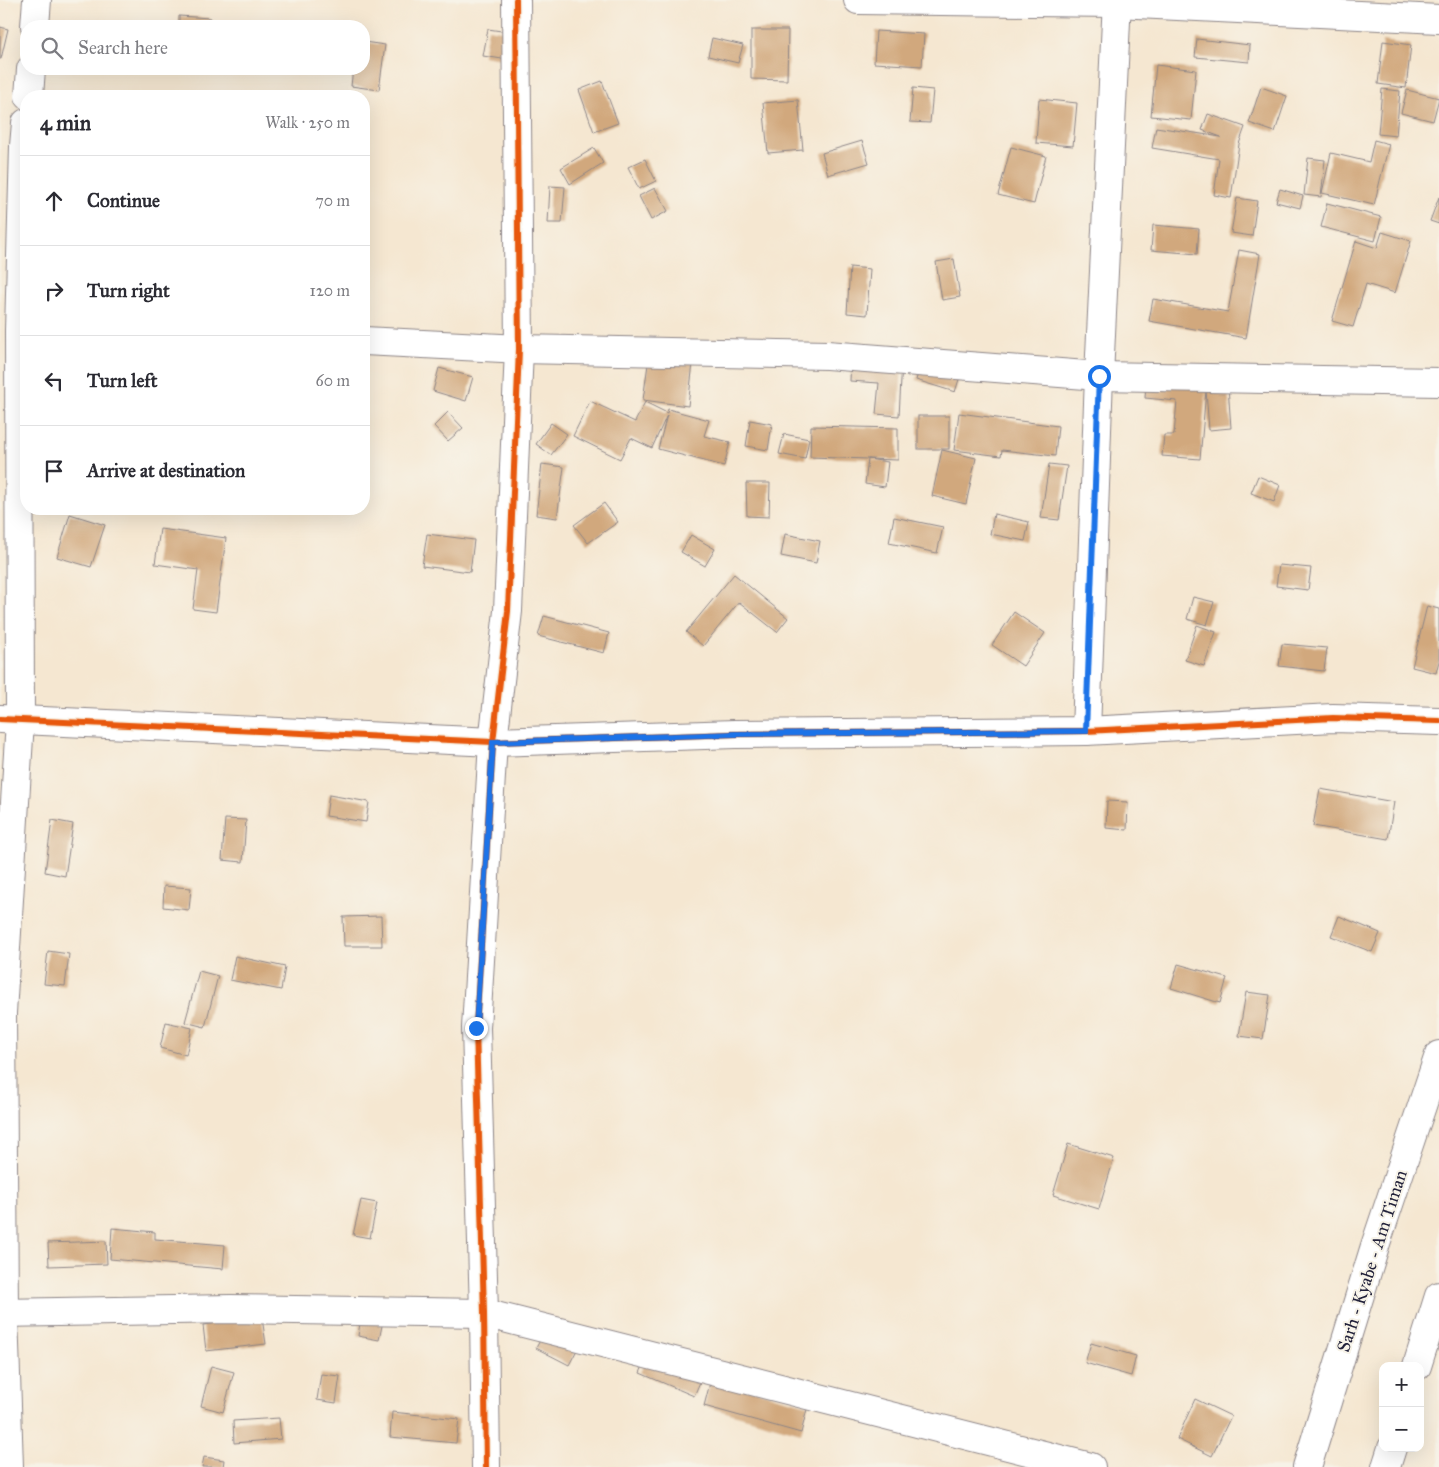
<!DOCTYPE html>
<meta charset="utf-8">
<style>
body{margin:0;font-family:"IM FELL Great Primer",serif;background:#f7f7f7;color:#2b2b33}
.controls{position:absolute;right:15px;bottom:15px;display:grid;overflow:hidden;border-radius:10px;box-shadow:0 5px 20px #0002}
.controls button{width:45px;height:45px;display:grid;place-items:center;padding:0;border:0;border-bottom:1px solid #e1e1e2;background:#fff;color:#2b2b33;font:25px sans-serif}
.stop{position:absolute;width:15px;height:15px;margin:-11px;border:4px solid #1a73e8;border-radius:50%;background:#fff}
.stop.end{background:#1a73e8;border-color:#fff;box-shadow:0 1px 5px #0008}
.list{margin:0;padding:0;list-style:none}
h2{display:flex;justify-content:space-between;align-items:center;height:65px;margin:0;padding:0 20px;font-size:21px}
h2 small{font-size:16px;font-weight:400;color:#7c7c81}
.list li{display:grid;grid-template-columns:32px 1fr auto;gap:15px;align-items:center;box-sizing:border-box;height:90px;padding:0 20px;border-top:1px solid #e1e1e2}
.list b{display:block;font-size:19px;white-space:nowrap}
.list em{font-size:16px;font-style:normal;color:#7c7c81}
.icon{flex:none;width:28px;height:28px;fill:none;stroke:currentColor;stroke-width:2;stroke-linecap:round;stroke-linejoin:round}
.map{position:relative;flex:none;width:1439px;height:1467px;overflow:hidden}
.search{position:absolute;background:#fff;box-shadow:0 5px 20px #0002;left:20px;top:20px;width:350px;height:55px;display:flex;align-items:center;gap:12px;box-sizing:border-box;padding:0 18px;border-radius:20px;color:#7c7c81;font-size:19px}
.panel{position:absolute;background:#fff;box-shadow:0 5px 20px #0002;left:20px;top:90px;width:350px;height:425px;border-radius:20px}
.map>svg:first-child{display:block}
</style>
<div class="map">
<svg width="1439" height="1467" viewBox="0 0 1439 1467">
<rect width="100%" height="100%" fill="#f7f3e8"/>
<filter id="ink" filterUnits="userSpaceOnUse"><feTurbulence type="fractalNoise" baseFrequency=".02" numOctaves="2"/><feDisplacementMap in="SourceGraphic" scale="10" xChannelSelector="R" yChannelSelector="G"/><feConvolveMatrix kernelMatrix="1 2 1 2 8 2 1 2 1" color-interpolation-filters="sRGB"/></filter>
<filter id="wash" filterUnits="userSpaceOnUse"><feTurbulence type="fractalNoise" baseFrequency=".0096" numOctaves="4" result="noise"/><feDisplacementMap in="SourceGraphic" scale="20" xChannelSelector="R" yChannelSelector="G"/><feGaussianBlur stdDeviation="1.12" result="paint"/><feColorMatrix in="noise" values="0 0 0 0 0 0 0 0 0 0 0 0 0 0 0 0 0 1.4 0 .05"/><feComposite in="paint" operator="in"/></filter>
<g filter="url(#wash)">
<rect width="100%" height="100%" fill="#f5e7d1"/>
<g id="blocks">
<g fill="#d1a87d">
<polygon points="179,16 210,18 210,26 179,26"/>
<polygon points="0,27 8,29 1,59 0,59"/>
<polygon points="488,29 508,32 502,59 483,56"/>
<polygon points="751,30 788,30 787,80 751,79"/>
<polygon points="876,31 924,34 922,66 874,63"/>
<polygon points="712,38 743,45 738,63 708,56"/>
<polygon points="1197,39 1250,45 1249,62 1195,57"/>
<polygon points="1383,41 1411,45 1406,88 1378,84"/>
<polygon points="364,42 385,45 379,90 351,86 353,69 364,69"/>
<polygon points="1156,65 1196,70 1191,120 1151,116"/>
<polygon points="602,81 618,123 594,132 579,90"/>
<polygon points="1261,87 1287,96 1275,132 1249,123"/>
<polygon points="913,88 933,90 930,123 910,122"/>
<polygon points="1382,89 1400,91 1396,136 1378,134"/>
<polygon points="1407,90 1439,98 1433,121 1401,113"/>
<polygon points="1039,99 1077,103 1073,146 1036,143"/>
<polygon points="798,100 803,150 768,153 763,103"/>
<polygon points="1208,114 1245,127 1239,144 1231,198 1214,195 1219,159 1152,148 1156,127 1221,137 1202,130"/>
<polygon points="1374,140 1389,144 1374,205 1322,193 1331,153 1369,162"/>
<polygon points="862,141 869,163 828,175 822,153"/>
<polygon points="1011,147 1046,156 1034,204 998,195"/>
<polygon points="594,148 603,163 570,184 561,168"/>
<polygon points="1308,158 1325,160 1321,197 1304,195"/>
<polygon points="645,159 656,181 639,189 628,167"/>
<polygon points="550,186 565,187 562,223 548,223"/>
<polygon points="655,188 668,211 651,220 639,196"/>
<polygon points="1280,189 1303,196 1300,208 1276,202"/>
<polygon points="1439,197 1439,224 1430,221"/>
<polygon points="1237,198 1257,201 1252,236 1231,233"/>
<polygon points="1327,203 1381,217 1375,241 1321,227"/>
<polygon points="1153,225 1199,229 1197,254 1151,250"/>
<polygon points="1382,232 1411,241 1395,293 1366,284 1353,327 1332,321 1356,241 1377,248"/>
<polygon points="1239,250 1260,254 1246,338 1149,321 1153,299 1228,312"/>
<polygon points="954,259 960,297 942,300 936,262"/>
<polygon points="850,267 870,269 867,315 847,313"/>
<polygon points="649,357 693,363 688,406 643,400"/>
<polygon points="851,359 902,362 899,416 876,414 879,383 850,381"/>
<polygon points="922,361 961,373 955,392 916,380"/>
<polygon points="439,368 473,377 466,401 433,391"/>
<polygon points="1147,370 1227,373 1231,428 1209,430 1206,390 1200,459 1162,456 1164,435 1174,435 1177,401 1145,398"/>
<polygon points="590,401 635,422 645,402 667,413 668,409 709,420 704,436 730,442 724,466 658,449 667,415 652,448 631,438 620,459 573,436"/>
<polygon points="448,412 463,428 448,441 434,426"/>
<polygon points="959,413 1058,426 1055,456 1002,450 1001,456 954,450"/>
<rect x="918" y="416" width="31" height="33"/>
<polygon points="750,420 772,424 768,450 746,446"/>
<polygon points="551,423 567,434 551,455 536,444"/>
<polygon points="811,426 898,428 898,460 810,457"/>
<polygon points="784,434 809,439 805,459 779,454"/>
<polygon points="942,450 976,458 966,504 932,496"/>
<polygon points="868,459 888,462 885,487 865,484"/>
<polygon points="542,464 564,467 557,518 536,515"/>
<polygon points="1049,464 1067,466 1059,520 1041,518"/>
<polygon points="1258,476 1280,485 1274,502 1251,493"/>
<polygon points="746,483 770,483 769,517 747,516"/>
<polygon points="604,503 618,522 588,543 574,525"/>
<polygon points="70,514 105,525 91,567 57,557"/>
<polygon points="994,514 1029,522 1025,541 990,534"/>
<polygon points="894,517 943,527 937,553 889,543"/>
<polygon points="160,529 226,538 216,612 193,609 198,570 155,564"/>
<polygon points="427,534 474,540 470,572 422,566"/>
<polygon points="785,534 820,541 816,563 781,556"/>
<polygon points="691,535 715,549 705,566 681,552"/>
<polygon points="1279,565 1311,568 1308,590 1276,586"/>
<polygon points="734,574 788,618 777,632 739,602 703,646 686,632"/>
<polygon points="1193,597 1214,602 1207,625 1187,619"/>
<polygon points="1427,606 1439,609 1439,661 1436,673 1412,667"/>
<polygon points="1014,612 1045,633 1023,666 992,645"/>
<polygon points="544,616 609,633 604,653 538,636"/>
<polygon points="1197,625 1216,632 1204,666 1185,660"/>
<polygon points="1282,644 1327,648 1324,671 1279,666"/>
<polygon points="1320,789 1394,802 1388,839 1313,826"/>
<polygon points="329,795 369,802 366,822 326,816"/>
<polygon points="1107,801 1128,802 1127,830 1106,828"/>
<polygon points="225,819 246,820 243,862 222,860"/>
<polygon points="52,820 73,824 65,876 45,872"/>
<polygon points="164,886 191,888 189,910 163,907"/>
<polygon points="381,916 382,946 344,946 343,917"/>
<polygon points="1339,916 1380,933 1372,952 1331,936"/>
<polygon points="48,951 69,954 65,986 44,984"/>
<polygon points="235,956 285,967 281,990 230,980"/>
<polygon points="1178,964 1227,978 1220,1003 1171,988"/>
<polygon points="199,971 218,976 205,1027 185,1022"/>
<polygon points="1246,992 1270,995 1263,1039 1239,1036"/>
<polygon points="166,1022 192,1028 186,1055 160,1048"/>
<polygon points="1068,1144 1114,1158 1099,1209 1053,1195"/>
<polygon points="361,1200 377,1203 370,1238 353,1235"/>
<polygon points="112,1228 155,1232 155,1239 225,1245 223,1269 110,1259"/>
<polygon points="106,1241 107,1264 49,1266 48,1243"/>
<polygon points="361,1317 383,1321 379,1340 358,1336"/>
<polygon points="262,1318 266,1344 206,1351 203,1325"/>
<polygon points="545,1331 578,1348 569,1365 536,1348"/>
<polygon points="1091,1343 1136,1356 1131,1376 1085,1363"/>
<polygon points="646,1359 700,1382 694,1396 640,1373"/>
<polygon points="211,1366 234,1372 223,1412 201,1406"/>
<polygon points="321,1374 340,1376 336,1403 317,1400"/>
<polygon points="711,1379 808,1405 801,1433 704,1406"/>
<polygon points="1195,1399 1231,1416 1212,1456 1177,1439"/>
<polygon points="392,1412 459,1419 456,1443 390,1437"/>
<polygon points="279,1418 281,1439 234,1443 233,1421"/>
<polygon points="204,1457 224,1460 223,1467 202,1467"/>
</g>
</g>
</g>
<g filter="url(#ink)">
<use href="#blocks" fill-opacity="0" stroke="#8c8486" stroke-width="1"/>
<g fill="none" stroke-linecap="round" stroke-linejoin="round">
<defs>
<g id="minor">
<polyline points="858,0 1117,3 1439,19"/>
<polyline points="35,26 37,0"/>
<polyline points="29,96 31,69"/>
<polyline points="364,341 519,349 827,355 1099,376 1439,382"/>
<polyline points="0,719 493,742 735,734 1086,731 1333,718 1439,721"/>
<polyline points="1086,731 1099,376 1117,0"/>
<polyline points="0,1313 231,1309 484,1313 1091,1467"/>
<polyline points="9,1467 4,1313 2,1013 20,721 19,331 24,146 26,123"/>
<polyline points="486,1467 484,1313 476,1028 493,742 508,611 519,349 516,0"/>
</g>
<g id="highway">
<polyline points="1417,1366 1439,1296"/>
<polyline points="1307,1467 1375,1246 1439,1055"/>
<polyline points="1386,1467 1392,1448"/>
</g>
</defs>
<use href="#minor" stroke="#8c8486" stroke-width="30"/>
<use href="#highway" stroke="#8c8486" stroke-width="30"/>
<use href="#minor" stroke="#fff" stroke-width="28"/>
<use href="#highway" stroke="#fff" stroke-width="28"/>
<defs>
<g id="cycleway">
<polyline points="0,719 493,742 735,734 1086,731 1333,718 1439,721"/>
<polyline points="486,1467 484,1313 476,1028 493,742 508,611 519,349 516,0"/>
</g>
</defs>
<use href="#cycleway" stroke="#f7f3e8" stroke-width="9"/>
<use href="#cycleway" stroke="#e8590c" stroke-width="6"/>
</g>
</g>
<g fill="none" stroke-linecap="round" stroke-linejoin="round" filter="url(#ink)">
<polyline stroke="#1a73e8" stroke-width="6" points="476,1028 493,742 735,734 1086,731 1099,376"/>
</g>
<g text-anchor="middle" stroke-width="4" stroke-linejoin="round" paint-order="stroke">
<g font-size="18" fill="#22223b" stroke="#f7f3e8">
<text transform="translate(1372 1261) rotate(-72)" y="6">Sarh - Kyabe - Am Timan</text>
</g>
</g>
</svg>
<div class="controls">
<button>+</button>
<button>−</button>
</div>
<div class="stop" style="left:1099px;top:376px"></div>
<div class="stop end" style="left:476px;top:1028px"></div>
<div class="search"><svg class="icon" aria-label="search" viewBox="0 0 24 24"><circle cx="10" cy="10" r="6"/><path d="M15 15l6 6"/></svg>Search here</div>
<section class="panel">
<h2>4 min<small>Walk · 250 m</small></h2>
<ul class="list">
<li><svg class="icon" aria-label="ahead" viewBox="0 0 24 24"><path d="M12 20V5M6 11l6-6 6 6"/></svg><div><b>Continue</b></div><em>70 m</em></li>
<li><svg class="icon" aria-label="right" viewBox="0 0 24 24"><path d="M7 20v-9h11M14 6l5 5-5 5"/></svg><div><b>Turn right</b></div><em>120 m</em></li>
<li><svg class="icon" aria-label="left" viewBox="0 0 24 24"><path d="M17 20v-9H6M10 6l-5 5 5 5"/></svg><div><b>Turn left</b></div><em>60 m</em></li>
<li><svg class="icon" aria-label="arrive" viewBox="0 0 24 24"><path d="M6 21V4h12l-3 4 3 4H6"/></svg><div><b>Arrive at destination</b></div></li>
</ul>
</section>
</div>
